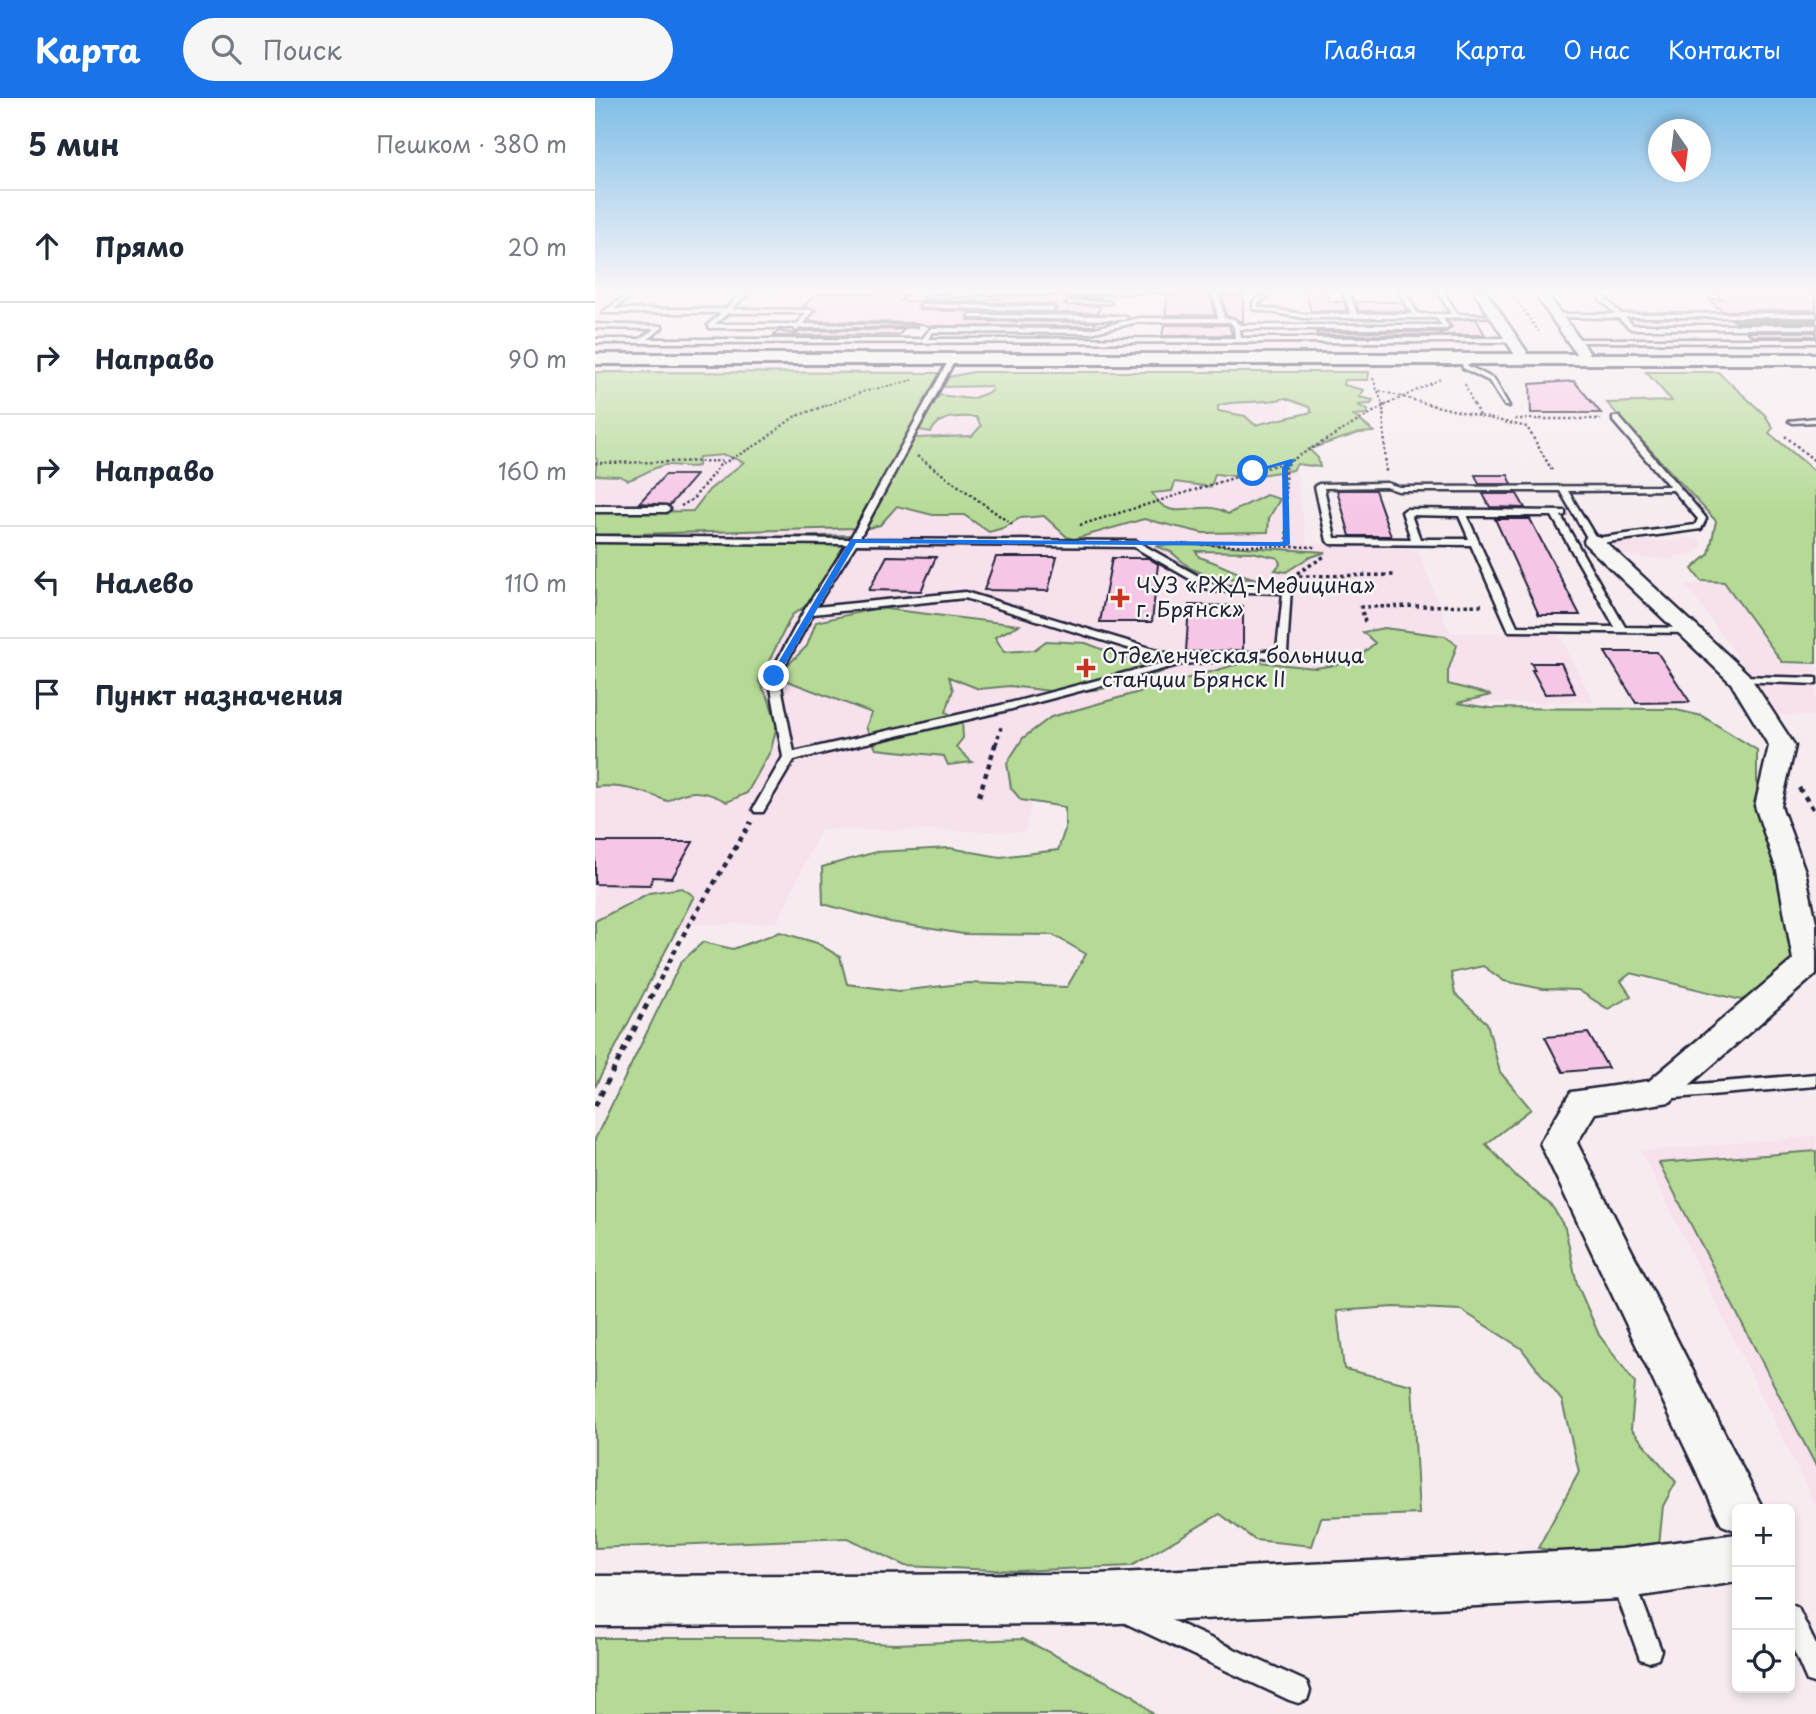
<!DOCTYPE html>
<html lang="ru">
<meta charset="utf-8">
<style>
body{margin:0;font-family:"Playpen Sans",sans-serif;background:#f6f6f7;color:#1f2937}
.controls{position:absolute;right:21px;bottom:21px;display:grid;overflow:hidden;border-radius:10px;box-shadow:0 4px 10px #0003}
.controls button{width:63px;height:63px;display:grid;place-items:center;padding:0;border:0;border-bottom:2px solid #e0e1e3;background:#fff;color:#1f2937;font:35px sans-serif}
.compass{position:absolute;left:1053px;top:21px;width:63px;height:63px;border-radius:50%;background:#fff;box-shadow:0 4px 10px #0003;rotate:166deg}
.stop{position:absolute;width:21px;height:21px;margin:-16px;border:5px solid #1a73e8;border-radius:50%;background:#fff}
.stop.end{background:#1a73e8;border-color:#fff;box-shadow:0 2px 7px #0008}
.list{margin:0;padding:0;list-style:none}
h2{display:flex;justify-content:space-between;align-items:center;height:91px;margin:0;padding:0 28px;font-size:30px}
h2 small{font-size:23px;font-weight:400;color:#747a83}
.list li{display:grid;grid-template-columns:46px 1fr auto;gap:21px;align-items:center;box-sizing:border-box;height:112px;padding:0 28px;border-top:2px solid #e0e1e3}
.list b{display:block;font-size:26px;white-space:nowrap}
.list em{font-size:23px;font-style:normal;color:#747a83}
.icon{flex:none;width:38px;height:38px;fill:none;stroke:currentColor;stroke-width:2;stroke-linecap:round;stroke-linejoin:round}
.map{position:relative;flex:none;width:1221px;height:1616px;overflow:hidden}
header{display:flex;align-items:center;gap:42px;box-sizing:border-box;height:98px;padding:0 35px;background:#1a73e8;color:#fff}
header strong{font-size:33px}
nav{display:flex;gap:38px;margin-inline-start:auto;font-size:24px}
.search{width:490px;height:63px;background:#f6f6f7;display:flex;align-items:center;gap:18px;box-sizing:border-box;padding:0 24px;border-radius:38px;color:#747a83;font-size:26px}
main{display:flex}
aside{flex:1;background:#fff}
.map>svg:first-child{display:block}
</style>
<header>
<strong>Карта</strong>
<div class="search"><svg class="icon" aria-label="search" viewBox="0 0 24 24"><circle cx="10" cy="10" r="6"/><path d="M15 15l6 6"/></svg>Поиск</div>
<nav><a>Главная</a><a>Карта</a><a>О нас</a><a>Контакты</a></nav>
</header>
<main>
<aside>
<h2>5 мин<small>Пешком · 380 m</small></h2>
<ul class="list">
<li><svg class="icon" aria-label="ahead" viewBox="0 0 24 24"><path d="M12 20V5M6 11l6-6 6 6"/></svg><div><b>Прямо</b></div><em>20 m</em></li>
<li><svg class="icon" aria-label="right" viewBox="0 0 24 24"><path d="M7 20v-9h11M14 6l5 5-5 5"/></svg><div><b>Направо</b></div><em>90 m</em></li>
<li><svg class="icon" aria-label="right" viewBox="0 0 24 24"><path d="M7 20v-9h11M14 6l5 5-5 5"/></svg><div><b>Направо</b></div><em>160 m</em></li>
<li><svg class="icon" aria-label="left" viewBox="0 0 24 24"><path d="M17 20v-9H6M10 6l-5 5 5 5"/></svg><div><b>Налево</b></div><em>110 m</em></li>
<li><svg class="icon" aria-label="arrive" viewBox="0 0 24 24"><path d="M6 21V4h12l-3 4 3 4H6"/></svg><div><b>Пункт назначения</b></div></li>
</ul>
</aside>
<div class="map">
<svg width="1221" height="1616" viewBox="0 0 1221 1616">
<rect width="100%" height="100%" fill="#f6ecf0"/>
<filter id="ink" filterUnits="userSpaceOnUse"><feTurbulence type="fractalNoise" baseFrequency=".0143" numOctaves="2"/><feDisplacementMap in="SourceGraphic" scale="14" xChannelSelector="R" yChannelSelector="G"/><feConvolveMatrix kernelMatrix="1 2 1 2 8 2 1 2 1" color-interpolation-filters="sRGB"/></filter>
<g filter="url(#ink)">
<g fill="#f6e1ed">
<polygon points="184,192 325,192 316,205 325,206 313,223 221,223 232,211 159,210"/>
<polygon points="0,273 692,274 700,364 712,445 823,452 855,535 964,536 999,604 778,607 454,627 430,734 226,731 182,825 91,827 0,844"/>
<polygon points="1087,440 1105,441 1108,447 1098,457 1080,457 1079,462 1048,460 1022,456 1016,443 1085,443"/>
<polygon points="1128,485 1185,566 1221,567 1221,618 1184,617 1090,486"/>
<polygon points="1221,1038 1221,1409 1046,1053"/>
</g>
<g fill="#b4da95" stroke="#6b7e68" stroke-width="2" fill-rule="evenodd">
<polygon points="388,264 862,264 864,268 368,268"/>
<path d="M0,274L347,275L259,430L0,437V415L98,413L114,392L149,364L130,357L104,359L103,368C92,371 83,366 70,367C57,369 46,379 33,382L25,378L0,377L2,361L0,360Z"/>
<path d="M378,274H774L773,282H750L749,287L769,292L764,299L778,302L776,306L762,307L773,312L772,316L758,317L779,334L764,335L714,351L723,360L725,369L702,366L698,372L650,379L620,376L616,389L580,384L577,393L557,395C578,431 604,397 633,416L671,397L685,401L674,420L673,434L608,435L549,421L479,441L472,439L449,418L425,420L408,430L394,434L369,417H338L302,408L285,427L270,431L320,340L377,338L386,328L381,319C364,319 345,316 336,334L324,332L344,297L376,301L397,293L396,288L348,289L354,279ZM690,300L714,309L717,314L660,327L650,318L623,313V308C638,301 669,307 690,300Z"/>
<polygon points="1051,274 1123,274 1170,317 1178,330 1174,335 1221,374 1221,565 1187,564 1129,484 1106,483 1097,471 1114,456 1121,423 1012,305 1077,303"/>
<path d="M256,437L220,502L197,517L164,583L174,602L182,627L176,652L152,695L132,704C110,692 94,690 72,703C48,693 26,686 0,689V444Z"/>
<path d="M599,446L731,454L713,460L691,474L680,472L685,466L683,460L657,454L601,453L604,459C625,465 641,476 662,481L618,480L595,470L576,454L560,448Z"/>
<polygon points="283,510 424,527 400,539 409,554 439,552 451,543 491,545 566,574 507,591 471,595 415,588 384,591 354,579 358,592 351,614 367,623 368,640 361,649 377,664 353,667 349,658 281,651 271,629 277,615 190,582 191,569 212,548 221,524"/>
<polygon points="789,530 850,538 862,547 853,573 853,586 896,597 862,605 895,610 1077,611 1107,618 1162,652 1162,716 1196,817 1202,846 1198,868 1173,891 1146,902 1036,875 1026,883 1036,898 1013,911 983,892 948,891 909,883 888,868 856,875 860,896 892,925 905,974 936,1011 891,1046 922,1079 957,1108 970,1130 982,1186 1004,1237 1040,1285 1036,1331 1081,1384 1068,1408 1064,1447 1008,1462 943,1450 984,1374 967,1303 926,1250 866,1212 799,1209 742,1213 749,1271 817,1287 824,1416 726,1420 717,1448 660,1442 625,1416 536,1468 422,1473 310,1468 253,1440 0,1450 0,1041 86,864 108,844 138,851 185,834 222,845 245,859 252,886 304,893 374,885 472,889 491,856 458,837 368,836 295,824 228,806 227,769 281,754 355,750 405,759 463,752 470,731 470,709 426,702 416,690 412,665 428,640 456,619 654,563 720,570 741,567 766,557 780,545 768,534"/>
<polygon points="87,790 99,798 0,989 0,823 54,795"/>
<polygon points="1221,1053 1221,1368 1064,1065"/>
<polygon points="166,1540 300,1546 428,1541 538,1597 558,1616 0,1616 0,1540"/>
</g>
<g fill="#f6c6e7" stroke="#22223b" stroke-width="2">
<polygon points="709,192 731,192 735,204 749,204 752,213 716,213"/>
<polygon points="1116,192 1221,192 1221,212 1127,213 1114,201 1128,201"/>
<polygon points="244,194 311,197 306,203 332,203 325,205 322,209 325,212 427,215 376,214 372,219 374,223 502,224 498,228 334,228 322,225 213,223 221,212 208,209 222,196"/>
<polygon points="573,197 616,197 620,217 570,217"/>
<polygon points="627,197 648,197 648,224 631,218"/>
<polygon points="420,198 506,198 506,200 474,200 469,206 505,208 503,215 459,215 462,210 457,206 333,204 388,203"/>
<polygon points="760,204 807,204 812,213 764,213"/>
<polygon points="881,221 890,237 722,237 721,234 851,234 857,229 852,222"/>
<polygon points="1138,222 1221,222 1221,224 1141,224"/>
<polygon points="569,227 634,227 637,237 567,238"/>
<polygon points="309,231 304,237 178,238 183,233 201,236 206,233"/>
<polygon points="1152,234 1221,234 1221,238 1157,238"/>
<polygon points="979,283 1006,315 936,315 935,286"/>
<polygon points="70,377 101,377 75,407 44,405"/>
<polygon points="880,377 913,377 917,386 884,386"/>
<polygon points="742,392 780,392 796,438 755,438"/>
<polygon points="888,396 922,396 930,410 895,409"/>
<polygon points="900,421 935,421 985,517 944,517"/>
<polygon points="292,458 341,459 326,493 274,492"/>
<polygon points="401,459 462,459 453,493 389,492"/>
<polygon points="517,460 553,460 563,466 557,524 505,524"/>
<polygon points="594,507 648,508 648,552 591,554"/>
<polygon points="1010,554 1062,554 1095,604 1041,605"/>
<polygon points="936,565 966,565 980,595 950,596 937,572 940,572"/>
<polygon points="0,744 98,744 77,780 58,779 55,787 0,786"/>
<polygon points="993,935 1013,970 968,974 950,939"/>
</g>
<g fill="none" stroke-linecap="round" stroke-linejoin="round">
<defs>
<g id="lane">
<path d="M150,192H157L136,211L218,212L208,226L322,228L205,230L201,233L199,230H115L113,227L126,215H7L35,194L37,197L19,211H130ZM133,215H211L202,226H120Z"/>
<path d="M387,192H683L663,206V209L708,216H756L747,192H753L762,216H817L803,192H809L823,216H856L842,192H848L862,216L904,218L847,220L854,229L851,231H645L646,240H918L921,242L918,244L0,245V241H45L59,231L0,230V226L67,228V230L53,241H327L336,230L495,231L544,220H623L618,194L387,196L332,201L329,199ZM624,194H675L658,204V211L708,220H841L847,227H644L639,221L629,220ZM544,224H635L639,229L640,240L333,241L338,234L495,235Z"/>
<polygon points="996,192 1002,192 1026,216 1221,215 1221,219 1030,219 1038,227 1221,227 1221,231 1036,231 1023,220 959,219 961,216 1020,216"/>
<polygon points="474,203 513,203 516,205 472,206"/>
<polygon points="327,206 457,209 460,211 457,213 325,209"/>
<polygon points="376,217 529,218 532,220 529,222 374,220"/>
<polygon points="980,241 1221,241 1221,245 978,244"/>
<path d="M358,258L361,260L264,441L541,443L621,488L696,490L692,555L687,558L587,566L413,612L199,662L168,714H160L158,711L188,659L174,578L209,513L252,446L0,444V438L255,441L355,260ZM261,446L539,449L616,493L688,495L682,552L588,560L370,494L221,509ZM370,500L575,563L411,606L199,654L184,578L218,516Z"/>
<polygon points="865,260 869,260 873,268 899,281 914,308 910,308 894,283 868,270"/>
<path d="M1018,319H1024L1110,419L1111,421L1106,431L998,446L994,443L965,393H803L791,389L729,390L740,440L816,441L807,414L811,411L970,413V417L966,418L1030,529L1095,530L1099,531V535L914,533L876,447L736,446L732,443L720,388L724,386L792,385L804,389L1074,388L1018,323ZM1078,392L1103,421L1100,427L1001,440L973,393ZM816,417L864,418L874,441H825ZM872,418H957L1020,529L922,528Z"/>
<polygon points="1221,320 1221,324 1198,325 1194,323"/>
<polygon points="0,408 71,408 75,411 71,414 0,414"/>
<polygon points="1145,578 1221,580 1221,586 1141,583 1140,581"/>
<polygon points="1221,976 1221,988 1068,1001 1062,999 1060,995 1062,991 1068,989"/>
<polygon points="1029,1472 1037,1476 1066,1552 1063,1561 1054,1564 1045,1561 1017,1484 1021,1476"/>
<polygon points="536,1504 712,1584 715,1593 712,1602 703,1605 694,1602 528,1524 524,1516 528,1508"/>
<polygon points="1195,1506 1203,1510 1221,1547 1221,1586 1212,1583 1195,1544"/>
</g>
<g id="street">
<polygon points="878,192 890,192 932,254 930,257 920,257"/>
<polygon points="937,192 949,192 994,254 992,257 982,257"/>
<polygon points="998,437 1005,439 1153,576 1200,648 1186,708 1210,773 1221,824 1221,876 1075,1004 1000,1015 982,1045 1168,1411 1142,1411 1142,1433 1127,1427 945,1045 976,994 1054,983 1198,862 1182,773 1160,708 1174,648 1136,585 991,447 989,443 991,439"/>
<polygon points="1142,1436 1142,1484 1026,1501 503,1526 0,1528 0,1478 503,1476 1026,1451"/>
</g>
<rect id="primary" x="0" y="256" width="1221" height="10"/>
</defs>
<use href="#lane" stroke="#22223b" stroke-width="5"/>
<use href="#street" stroke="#22223b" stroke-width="5"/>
<use href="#primary" stroke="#22223b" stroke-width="6"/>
<g stroke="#22223b" stroke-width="2" stroke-dasharray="2.5 2.5" stroke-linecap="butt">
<polyline points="914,192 944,234"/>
<polyline points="778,280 782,292 840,308"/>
<polyline points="870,286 879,308"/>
<polyline points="783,293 788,308"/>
<polyline points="230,308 267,294 318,282"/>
<polyline points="789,308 845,281"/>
</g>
<g stroke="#22223b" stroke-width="2.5" stroke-dasharray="2.5 2.5" stroke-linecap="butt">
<polyline points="788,306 791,374"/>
<polyline points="832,306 932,329 958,374"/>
<polyline points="879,306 884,318"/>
<polyline points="920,321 1006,321"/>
<polyline points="1190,338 1221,364"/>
<polyline points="322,358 419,428"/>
<polyline points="0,365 130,363"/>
<polyline points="86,408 98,401 125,367 165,345 199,319 235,306"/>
<polyline points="485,427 697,362 792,306"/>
<polyline points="577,446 722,449"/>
<polyline points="692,446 690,370 696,363"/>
</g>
<g stroke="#22223b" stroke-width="3.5" stroke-dasharray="3.5 3.5" stroke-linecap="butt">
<polyline points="704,478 801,477"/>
<polyline points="696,479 730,458"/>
<polyline points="770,524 766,509 890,507"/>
<polyline points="401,646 407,626"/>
</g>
<g stroke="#22223b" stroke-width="4.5" stroke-dasharray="5 5" stroke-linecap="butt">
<polyline points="1204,690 1221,715"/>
<polyline points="384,698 401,644"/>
<polyline points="60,891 92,830 156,724"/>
</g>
<polyline stroke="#22223b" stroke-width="5" stroke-dasharray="6 6" stroke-linecap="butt" points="0,1008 61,889"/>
<use href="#lane" fill="#f6f6f2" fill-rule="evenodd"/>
<use href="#street" fill="#f6f6f2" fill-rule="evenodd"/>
<use href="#primary" fill="#f6f6f2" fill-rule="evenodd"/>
</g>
</g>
<linearGradient id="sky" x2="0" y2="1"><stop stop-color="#80bee7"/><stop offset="0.46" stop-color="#fbf6f8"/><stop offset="1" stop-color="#fbf6f8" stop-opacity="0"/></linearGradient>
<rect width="1221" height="419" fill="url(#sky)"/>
<polygon fill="#1a73e8" points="696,361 700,362 693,371 695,446 692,448 261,445 183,578 179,580 175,578 256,441 688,444 687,370 690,366 658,375 655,373"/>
<g fill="#c8321e" stroke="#f6f6f2" stroke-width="2.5">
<path d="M521.5 489.5h7v7h7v7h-7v7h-7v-7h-7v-7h7z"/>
<path d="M487.5 559.5h7v7h7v7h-7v7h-7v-7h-7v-7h7z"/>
</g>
<g text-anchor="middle" stroke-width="5" stroke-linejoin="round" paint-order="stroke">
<g font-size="21" fill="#22223b" stroke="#f6f6f2" text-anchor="start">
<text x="541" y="495">ЧУЗ «РЖД-Медицина»<tspan x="541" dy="24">г. Брянск»</tspan></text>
<text x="507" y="565">Отделенческая больница<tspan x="507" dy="24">станции Брянск II</tspan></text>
</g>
</g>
</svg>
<div class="controls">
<button>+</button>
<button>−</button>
<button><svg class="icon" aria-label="locate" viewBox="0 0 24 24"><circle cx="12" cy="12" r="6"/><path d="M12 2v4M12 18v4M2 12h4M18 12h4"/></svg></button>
</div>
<svg class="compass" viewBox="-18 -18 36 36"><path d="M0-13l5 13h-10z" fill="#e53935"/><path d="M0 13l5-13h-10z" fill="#747a83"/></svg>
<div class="stop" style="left:658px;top:373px"></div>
<div class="stop end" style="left:179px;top:578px"></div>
</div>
</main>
